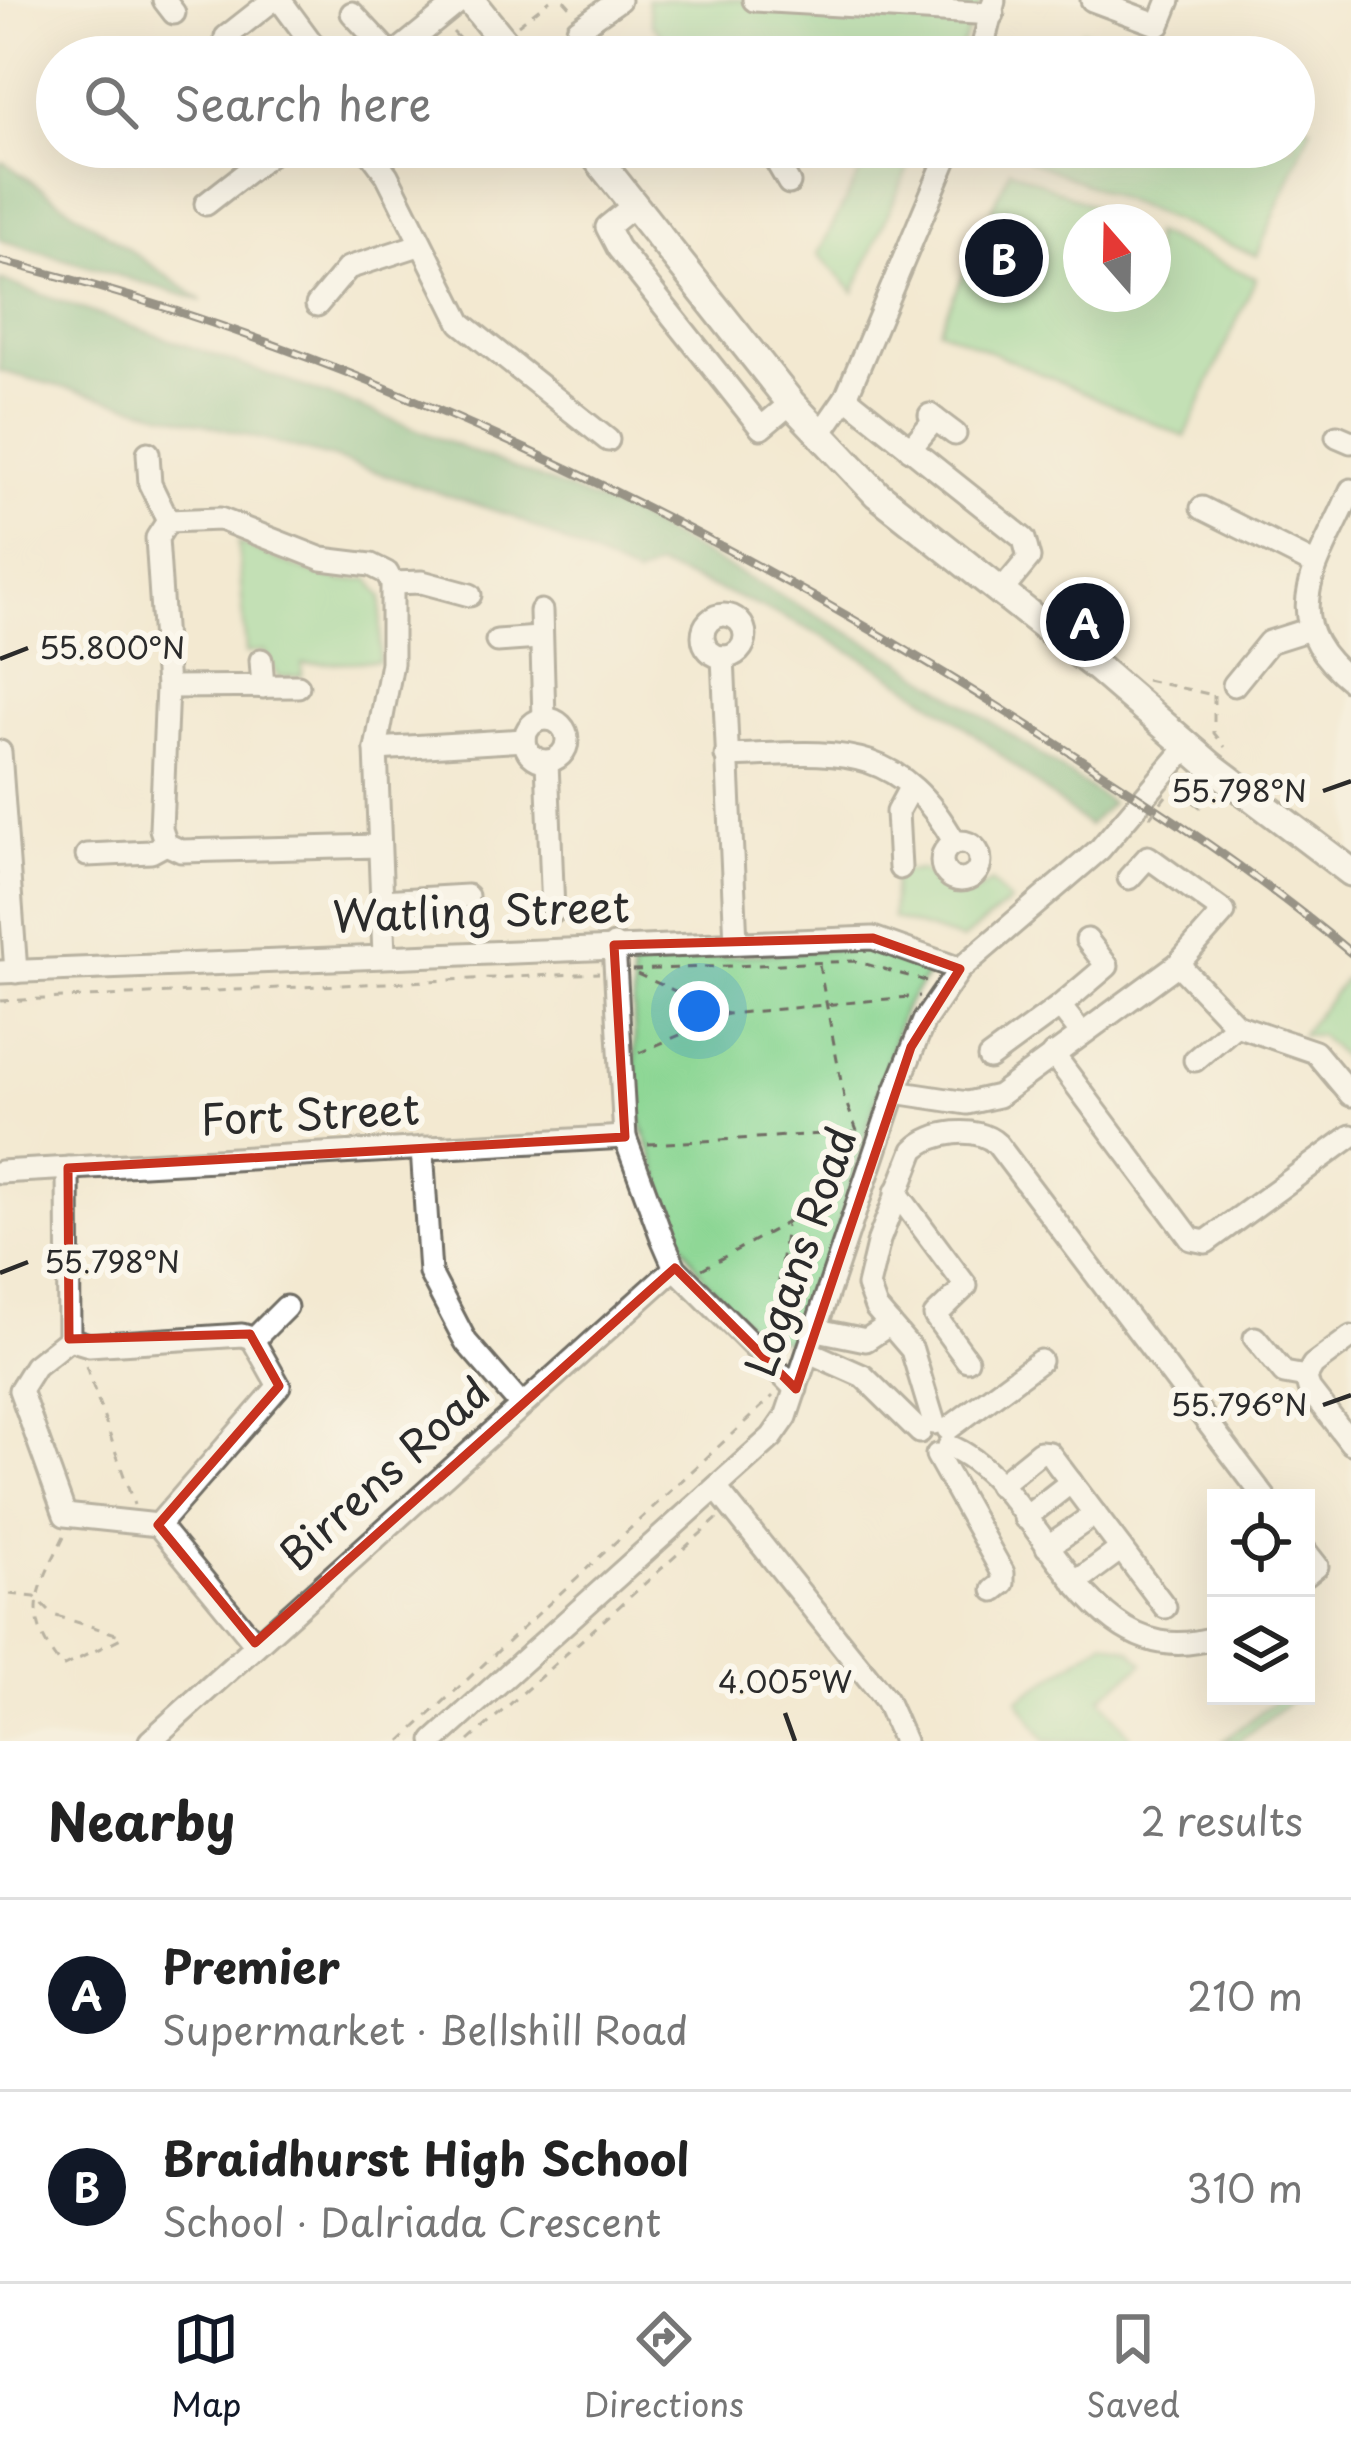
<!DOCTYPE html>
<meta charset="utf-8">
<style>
body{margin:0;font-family:"Playpen Sans",sans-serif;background:#f2f2f2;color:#222}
.controls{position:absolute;right:36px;bottom:36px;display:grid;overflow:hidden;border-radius:0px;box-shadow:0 12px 48px #0002}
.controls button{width:108px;height:108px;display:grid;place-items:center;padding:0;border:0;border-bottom:3px solid #e0e0e0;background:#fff;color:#222;font:60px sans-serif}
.compass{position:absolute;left:1063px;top:204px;width:108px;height:108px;border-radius:50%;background:#fff;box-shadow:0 12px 48px #0002;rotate:340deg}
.you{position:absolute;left:699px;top:1011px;width:42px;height:42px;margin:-30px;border:9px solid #fff;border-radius:50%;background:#1a73e8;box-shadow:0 0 0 18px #1a73e833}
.badge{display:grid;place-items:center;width:78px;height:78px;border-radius:50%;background:#111827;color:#fff;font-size:39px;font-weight:700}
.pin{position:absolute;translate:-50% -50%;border:6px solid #fff;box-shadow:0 3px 12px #0006}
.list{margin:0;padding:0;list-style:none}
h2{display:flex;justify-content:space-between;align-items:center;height:156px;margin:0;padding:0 48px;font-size:51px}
h2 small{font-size:39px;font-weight:400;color:#767676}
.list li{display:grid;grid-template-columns:78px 1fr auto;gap:36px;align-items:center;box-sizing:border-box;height:192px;padding:0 48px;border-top:3px solid #e0e0e0}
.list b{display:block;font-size:45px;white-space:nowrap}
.list p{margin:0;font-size:39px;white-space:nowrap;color:#767676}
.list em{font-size:39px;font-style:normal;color:#767676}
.icon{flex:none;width:66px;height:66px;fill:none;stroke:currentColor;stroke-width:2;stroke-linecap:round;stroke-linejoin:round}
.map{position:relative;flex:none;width:1351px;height:1741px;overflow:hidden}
.search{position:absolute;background:#fff;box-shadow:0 12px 48px #0002;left:36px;right:36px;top:36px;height:132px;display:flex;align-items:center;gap:30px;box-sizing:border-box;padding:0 42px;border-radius:66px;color:#767676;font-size:45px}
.sheet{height:540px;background:#fff}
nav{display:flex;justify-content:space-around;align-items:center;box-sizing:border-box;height:168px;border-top:3px solid #e0e0e0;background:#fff;font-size:33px;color:#767676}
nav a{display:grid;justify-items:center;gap:6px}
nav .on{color:#111827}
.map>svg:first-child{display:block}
</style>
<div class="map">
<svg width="1351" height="1741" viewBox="0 0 1351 1741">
<rect width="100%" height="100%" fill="#fbf7ec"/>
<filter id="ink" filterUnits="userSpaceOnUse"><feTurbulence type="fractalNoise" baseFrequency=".00833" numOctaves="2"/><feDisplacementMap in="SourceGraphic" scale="24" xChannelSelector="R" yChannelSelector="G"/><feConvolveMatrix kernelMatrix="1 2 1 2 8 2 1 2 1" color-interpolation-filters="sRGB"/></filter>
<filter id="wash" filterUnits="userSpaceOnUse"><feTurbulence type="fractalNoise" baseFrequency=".004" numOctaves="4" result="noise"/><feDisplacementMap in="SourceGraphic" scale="48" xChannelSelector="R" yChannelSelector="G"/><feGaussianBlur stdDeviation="2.7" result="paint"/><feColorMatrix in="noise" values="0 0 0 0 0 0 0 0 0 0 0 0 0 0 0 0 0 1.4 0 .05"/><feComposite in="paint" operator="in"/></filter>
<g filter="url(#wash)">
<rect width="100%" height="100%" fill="#f3e9d1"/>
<g fill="#89d592" stroke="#5a805e" stroke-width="3">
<polygon points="647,0 982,0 957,57 682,57 652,24"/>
<polygon points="1082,31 1144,57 1071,57"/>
<polygon points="1294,119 1311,127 1257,256 1028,160 1033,147 1294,147"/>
<polygon points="873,147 917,147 854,292 818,254"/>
<polygon points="1010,169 1129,222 1081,222 1081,294 1153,294 1153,233 1256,278 1185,437 939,329"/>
<polygon points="238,543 306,571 342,581 369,579 382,597 379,661 302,664 302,676 278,677 264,651 246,653"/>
<polygon points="922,870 939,885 969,896 991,882 1010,902 962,940 892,918 894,872"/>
<polygon points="862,947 932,968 903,1010 802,1346 756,1333 704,1278 678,1236 637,1109 632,963"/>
<polygon points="1345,979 1351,984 1351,1065 1319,1035 1301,1035"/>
<polygon points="1105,1641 1131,1650 1144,1663 1101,1697 1130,1736 1126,1741 1046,1741 1018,1700"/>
<polygon points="1282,1696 1297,1696 1238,1741 1223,1741"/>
</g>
<g fill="#6eb67c" stroke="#4c7054" stroke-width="3">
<polygon points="0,162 5,163 203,301 0,240"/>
<path d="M0,280L350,403L629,514L900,660L1111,803L1088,826C1028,779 970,726 906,685C829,634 744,597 657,567L636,577L511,516L330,457L0,371Z"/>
</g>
</g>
<g filter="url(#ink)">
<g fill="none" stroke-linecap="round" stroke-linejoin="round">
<defs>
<g id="minor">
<polyline points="164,0 174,13"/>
<polyline points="280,0 322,57"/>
<polyline points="754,0 993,14"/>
<polyline points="1092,0 1159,25 1169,0"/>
<polyline points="352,13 392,56"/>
<polyline points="226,37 273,0"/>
<polyline points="391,57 461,0"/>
<polyline points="598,57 578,29 619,0"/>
<polyline points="980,57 994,1"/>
<polyline points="366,147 387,175 461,323 608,440"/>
<polyline points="768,147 789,183"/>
<polyline points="206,204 279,147"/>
<polyline points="634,205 607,227 618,248 761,428 791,403"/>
<polyline points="317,305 348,268 419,245"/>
<polyline points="846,397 1024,539 1029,558 1001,592"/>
<polyline points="935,419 955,434"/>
<polyline points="819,436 846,397 951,147"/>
<polyline points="1337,436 1351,442"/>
<polyline points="910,449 935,419 930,415"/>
<polyline points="148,453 150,484 168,521"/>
<path d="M1351,490C1319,566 1271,617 1351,681"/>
<polyline points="1202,508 1316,565"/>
<polyline points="392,583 422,582 470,595"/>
<polyline points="541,611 544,719"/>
<circle cx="724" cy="636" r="21"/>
<polyline points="497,641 539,638"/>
<polyline points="723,657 736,942"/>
<polyline points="261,660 263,687"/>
<polyline points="1234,685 1269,642 1310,629"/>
<polyline points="167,687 298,686"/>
<circle cx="546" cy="740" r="21"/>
<polyline points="376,749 525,740"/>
<polyline points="0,752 16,972"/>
<path d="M726,756C831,753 896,737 955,843"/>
<polyline points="547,762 553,912"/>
<circle cx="961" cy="861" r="19"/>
<polyline points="378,846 181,851 166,844 161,829 167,687 157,538 168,521 220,519 322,559 371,565 387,573 392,583 392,663 376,749 384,955"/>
<polyline points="87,855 151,852 166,844"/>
<polyline points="900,868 897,812 910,788"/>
<polyline points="382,901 467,896"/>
<polyline points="614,945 625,1137 662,1238 675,1268 796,1389"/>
<polyline points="1178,964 1236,1025 1315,1052 1351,1095"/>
<polyline points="0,972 873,938 960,969"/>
<polyline points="1060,1006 1107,966 1087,940"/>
<polyline points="1053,1054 1191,1239 1206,1242 1351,1136"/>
<polyline points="989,1058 1060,1006 1081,1033"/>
<polyline points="1195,1060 1236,1025"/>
<polyline points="895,1092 967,1103 998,1096 1178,964 1224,912 1148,857 1129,878"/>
<polyline points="422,1148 430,1273 466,1342 521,1405"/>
<polyline points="68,1168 69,1339 35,1366 20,1390 65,1515 158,1525 255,1643"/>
<polyline points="0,1172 625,1137"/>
<polyline points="896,1192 966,1286 935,1316 967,1360"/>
<polyline points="817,1330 866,1340 890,1324"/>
<polyline points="1351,1337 1313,1365 1306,1377 1309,1389 1351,1443"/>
<polyline points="1255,1338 1284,1373 1306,1377"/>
<polyline points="69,1339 89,1345 242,1335 252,1338 279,1386 158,1525"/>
<polyline points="253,1340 286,1307"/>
<polyline points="809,1352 863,1376 920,1432"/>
<path d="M934,1423L912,1350L876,1308L868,1286L879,1240L914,1150C932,1131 977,1125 997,1144L1265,1498"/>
<polyline points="948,1429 1040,1361"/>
<path d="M949,1446C1044,1483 1081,1682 1216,1637"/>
<polyline points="937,1455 1003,1573 1003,1583 994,1590"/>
<polyline points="999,1485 1040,1452 1049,1453 1165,1607"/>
<polyline points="716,1488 886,1700 904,1741"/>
<polyline points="1025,1518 1071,1482"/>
<polyline points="1047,1547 1095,1514"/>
<polyline points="1306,1552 1317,1566 1306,1575"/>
<polyline points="1075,1583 1121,1549"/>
<polyline points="150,1741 675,1268"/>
<polyline points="434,1741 772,1437 786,1417 895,1092 924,1021 960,969 1100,849 1187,747"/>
</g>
<g id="major">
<polyline points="470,0 516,57"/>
<polyline points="588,147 791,403 877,494 1100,670 1211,766 1351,872"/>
</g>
</defs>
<use href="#minor" stroke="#716e65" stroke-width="27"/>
<use href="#major" stroke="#716e65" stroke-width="33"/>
<g stroke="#716e65" stroke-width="3" stroke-dasharray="9 9" stroke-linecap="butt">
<polyline points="564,0 572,9"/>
<polyline points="518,25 550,0"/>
<polyline points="453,32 477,57"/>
<polyline points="1146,680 1213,695"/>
<polyline points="1214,695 1214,733 1225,747"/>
<polyline points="1179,791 1200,807 1209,794"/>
<polyline points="819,965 844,1097 857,1131"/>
<polyline points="632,970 855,961 926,981"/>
<polyline points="637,974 727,1014"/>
<polyline points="0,1001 599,973"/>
<polyline points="639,1053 727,1014 920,996"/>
<polyline points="648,1144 860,1132"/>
<polyline points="702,1269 786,1223 856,1137"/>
<polyline points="772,1335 786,1226"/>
<polyline points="86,1366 134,1505"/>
<path d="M64,1536C38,1590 20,1614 62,1667L123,1637"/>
<polyline points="10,1594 35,1597 53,1615 123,1636"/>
<polyline points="401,1741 773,1396"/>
<polyline points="469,1741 718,1518"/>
</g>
<use href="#minor" stroke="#fff" stroke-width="21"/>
<use href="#major" stroke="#fff" stroke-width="27"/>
<defs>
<path id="rail" d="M0,261C354,347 718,528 1024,723C1137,795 1248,866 1351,953"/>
</defs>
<use href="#rail" stroke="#2b2b2b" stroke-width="9"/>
<use href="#rail" stroke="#fbf7ec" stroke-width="4.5" stroke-dasharray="14" stroke-linecap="butt"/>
<polyline stroke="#716e65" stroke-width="3" stroke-dasharray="9 9" stroke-linecap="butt" points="1150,817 1166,796"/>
</g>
</g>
<path d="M0 0H1351V1741H0ZM873,938L960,969L911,1047L796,1389L675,1268L255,1643L158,1525L279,1386L250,1334L69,1339L68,1168L625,1137L614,945Z" fill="#f3e9d1" fill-opacity=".55" fill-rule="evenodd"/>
<path fill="none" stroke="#c8321e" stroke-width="9" stroke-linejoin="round" d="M873,938L960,969L911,1047L796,1389L675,1268L255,1643L158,1525L279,1386L250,1334L69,1339L68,1168L625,1137L614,945Z"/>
<path fill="none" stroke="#2b2b2b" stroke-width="4.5" d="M0,659L28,648M1323,791L1351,781M0,1273L28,1262M1323,1405L1351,1395M785,1713L795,1741"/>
<g text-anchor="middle" stroke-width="12" stroke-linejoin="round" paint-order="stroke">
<g font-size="42" fill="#2b2b2b" stroke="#fbf7ec">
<text transform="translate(481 912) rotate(-2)" y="15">Watling Street</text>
<text transform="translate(310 1115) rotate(-3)" y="15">Fort Street</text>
<text transform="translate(801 1252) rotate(-71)" y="15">Logans Road</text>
<text transform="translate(385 1474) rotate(-42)" y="15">Birrens Road</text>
</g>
</g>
<g font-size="30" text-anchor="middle" fill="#2b2b2b" stroke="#fbf7ec" stroke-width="12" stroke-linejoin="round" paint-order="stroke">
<text x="112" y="659">55.800°N</text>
<text x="1239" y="802">55.798°N</text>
<text x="112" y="1273">55.798°N</text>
<text x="1239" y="1416">55.796°N</text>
<text x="785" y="1693">4.005°W</text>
</g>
</svg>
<div class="controls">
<button><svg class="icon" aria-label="locate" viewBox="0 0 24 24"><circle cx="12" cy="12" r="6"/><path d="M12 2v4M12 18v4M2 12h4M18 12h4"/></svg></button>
<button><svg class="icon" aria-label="layers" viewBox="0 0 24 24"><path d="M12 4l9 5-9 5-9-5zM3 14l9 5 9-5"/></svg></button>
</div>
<svg class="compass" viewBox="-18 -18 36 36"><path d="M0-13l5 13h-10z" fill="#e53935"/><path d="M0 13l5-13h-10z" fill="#767676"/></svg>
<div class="you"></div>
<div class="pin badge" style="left:1085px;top:622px">A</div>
<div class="pin badge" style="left:1004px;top:258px">B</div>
<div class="search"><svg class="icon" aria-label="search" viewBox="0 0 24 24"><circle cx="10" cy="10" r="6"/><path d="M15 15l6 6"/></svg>Search here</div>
</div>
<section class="sheet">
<h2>Nearby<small>2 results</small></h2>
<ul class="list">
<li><span class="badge">A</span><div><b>Premier</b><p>Supermarket · Bellshill Road</p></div><em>210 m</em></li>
<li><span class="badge">B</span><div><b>Braidhurst High School</b><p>School · Dalriada Crescent</p></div><em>310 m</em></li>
</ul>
</section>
<nav>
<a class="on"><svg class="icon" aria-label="map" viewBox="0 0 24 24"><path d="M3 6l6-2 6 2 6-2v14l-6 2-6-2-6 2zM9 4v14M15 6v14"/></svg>Map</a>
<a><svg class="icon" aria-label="directions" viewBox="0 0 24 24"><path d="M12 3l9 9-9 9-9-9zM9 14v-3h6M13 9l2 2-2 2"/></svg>Directions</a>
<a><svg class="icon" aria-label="saved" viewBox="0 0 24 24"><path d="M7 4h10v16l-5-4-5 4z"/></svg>Saved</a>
</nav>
